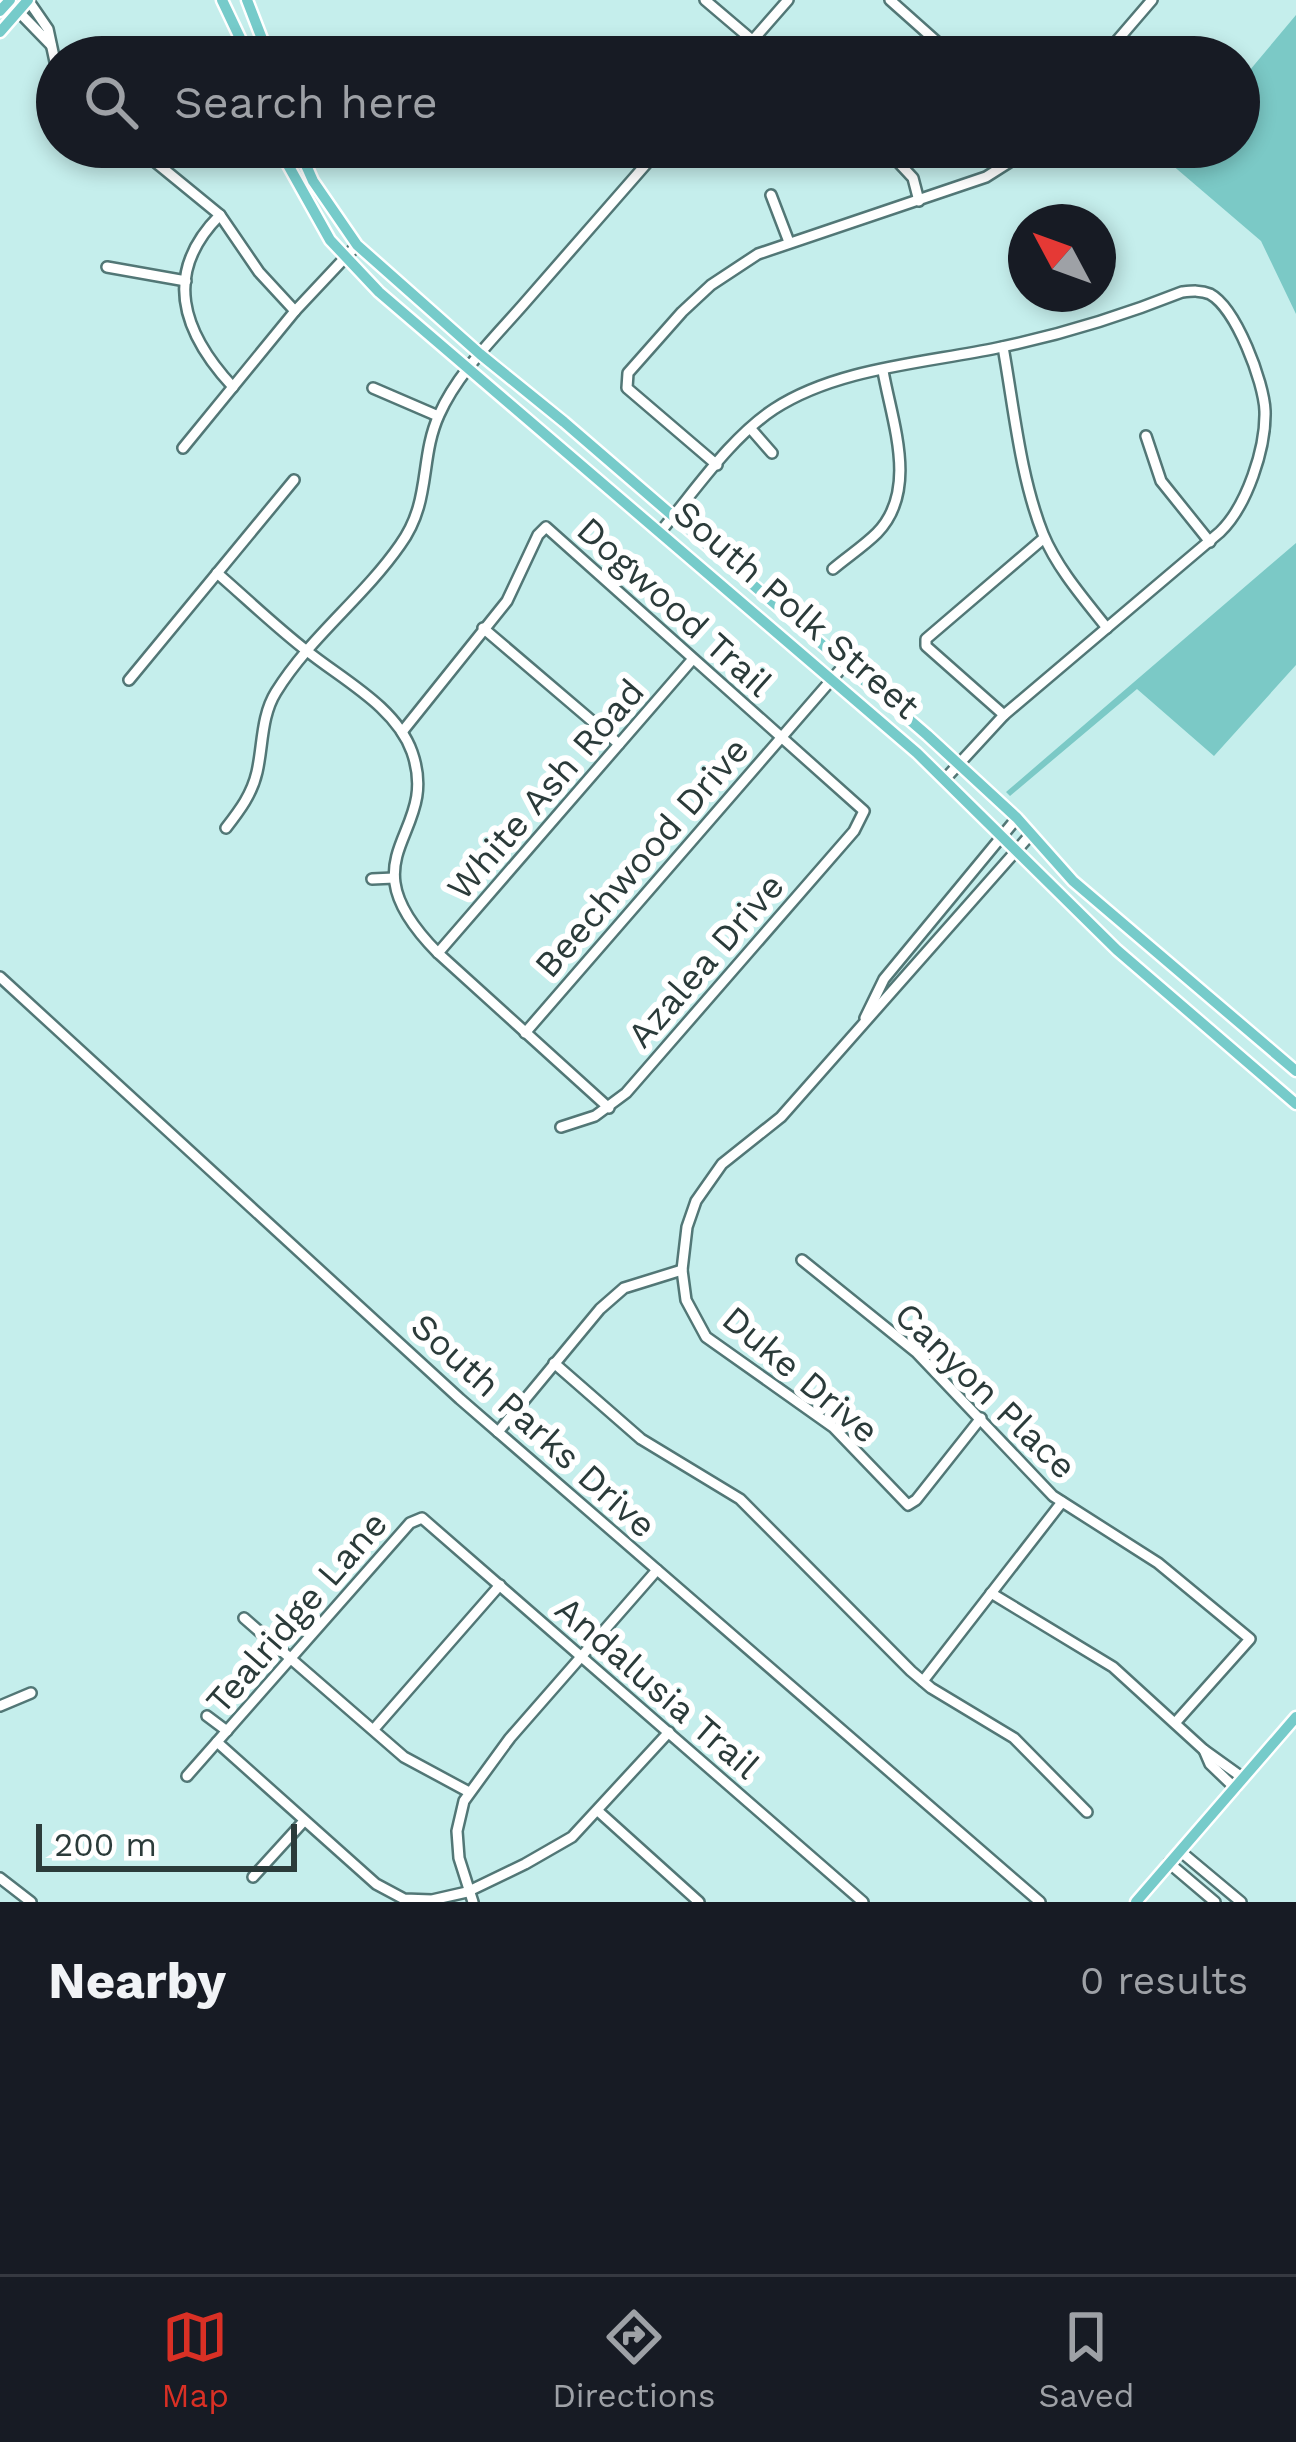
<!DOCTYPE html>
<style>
body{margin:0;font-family:"Work Sans",sans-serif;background:#20242c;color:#f1f3f6}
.compass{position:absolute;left:1008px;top:204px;width:108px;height:108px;border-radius:50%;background:#171b24;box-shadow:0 6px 18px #0003;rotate:311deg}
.scale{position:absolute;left:36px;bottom:30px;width:261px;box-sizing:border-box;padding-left:12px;border:6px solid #2b3b3a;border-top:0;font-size:33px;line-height:42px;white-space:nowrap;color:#2b3b3a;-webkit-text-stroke:9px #fff;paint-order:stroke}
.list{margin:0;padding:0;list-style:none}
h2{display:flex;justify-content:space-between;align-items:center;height:156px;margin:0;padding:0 48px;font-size:51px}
h2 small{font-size:39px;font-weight:400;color:#9ea1a6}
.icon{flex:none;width:66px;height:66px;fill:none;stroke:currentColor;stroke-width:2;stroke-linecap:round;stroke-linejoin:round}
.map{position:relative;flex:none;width:1296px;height:1902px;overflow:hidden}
.search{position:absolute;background:#171b24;box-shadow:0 6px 18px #0003;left:36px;right:36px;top:36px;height:132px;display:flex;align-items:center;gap:30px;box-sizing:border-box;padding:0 42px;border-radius:66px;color:#9ea1a6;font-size:45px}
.sheet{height:372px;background:#171b24}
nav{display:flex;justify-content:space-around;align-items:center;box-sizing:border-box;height:168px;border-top:3px solid #363941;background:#171b24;font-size:33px;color:#9ea1a6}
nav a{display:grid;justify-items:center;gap:6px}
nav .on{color:#d93025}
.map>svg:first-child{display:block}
</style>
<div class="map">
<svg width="1296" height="1902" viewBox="0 0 1296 1902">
<rect width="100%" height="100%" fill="#c5eeec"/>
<g fill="#7bc9c6">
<polygon points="1296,15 1296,314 1261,241 1171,164 1185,147 1239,147 1239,83"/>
<polygon points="1296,543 1296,665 1214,756 1137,689 1010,796 1006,792"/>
</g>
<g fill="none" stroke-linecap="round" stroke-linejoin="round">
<defs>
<g id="minor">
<polyline points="28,0 48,29 57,71"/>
<polyline points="705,0 752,40"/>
<polyline points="890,0 954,57"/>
<polyline points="18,11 51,45"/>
<polyline points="738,57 788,0"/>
<polyline points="1103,57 1152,0"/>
<polyline points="137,147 220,215 259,272 295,311"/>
<polyline points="884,147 913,178 919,201"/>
<polyline points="771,195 789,242"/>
<path d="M220,215C162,273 182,332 233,387"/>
<polyline points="107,267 186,281"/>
<path d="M1003,347C1014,408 1020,476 1043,534C1057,568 1084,599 1107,628"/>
<polyline points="373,388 438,416"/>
<polyline points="751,429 772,453"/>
<polyline points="1146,436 1161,481 1210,542"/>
<polyline points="183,448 295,311 357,245"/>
<polyline points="717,465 627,388 628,373 682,312 711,285 758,254 986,177 1016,158 1027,147"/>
<path d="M661,531C695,491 730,438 774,409C837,368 925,363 997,348C1060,335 1122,316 1182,292C1192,291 1201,290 1210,294C1236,308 1264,382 1265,411C1266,448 1247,506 1220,532L1004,715L945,779"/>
<path d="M833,569C847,557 864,546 877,533C919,490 892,422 883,371"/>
<path d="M217,573C247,599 276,627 307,651C343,680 396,707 412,752C442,837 340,854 438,953L609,1108"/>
<polyline points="483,628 619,744"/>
<polyline points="129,680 294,480"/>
<polyline points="1004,715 926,646 926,639 1044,538"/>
<polyline points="402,732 507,601 538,535 546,527 864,811 854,831 626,1093 595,1116 561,1127"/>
<path d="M226,828C240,810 252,794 257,772C263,746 261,716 276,692C310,637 363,598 400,545C432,501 419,459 439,415C457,374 493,339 522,306C568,253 615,200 661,147"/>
<polyline points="372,879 394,878"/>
<polyline points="438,953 692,660"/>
<polyline points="0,977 460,1399 1040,1902"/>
<polyline points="865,1018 884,979 1017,818"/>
<polyline points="525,1033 846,663"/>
<polyline points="802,1260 916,1352 1053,1496 1158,1563 1250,1639 1175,1723"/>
<polyline points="554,1363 641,1439 740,1499 911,1671 931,1688 1014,1738 1087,1812"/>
<polyline points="981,1418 916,1500 908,1505 833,1427 706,1337 686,1300 682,1270 687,1227 696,1201 722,1164 781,1117 1031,834"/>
<polyline points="498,1432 600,1309 624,1288 682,1270"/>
<polyline points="991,1593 1113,1667 1204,1750 1243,1778"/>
<polyline points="244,1618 404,1757 469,1792"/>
<polyline points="923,1681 1062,1502"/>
<polyline points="0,1706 31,1693"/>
<polyline points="207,1716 227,1731"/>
<polyline points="374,1729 500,1585"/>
<polyline points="217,1742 376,1884 404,1899 432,1900 467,1892 525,1864 572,1837 669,1732"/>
<polyline points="1204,1750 1210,1764 1235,1788"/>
<polyline points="187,1776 410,1523 422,1518 863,1902"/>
<polyline points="598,1811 699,1902"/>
<polyline points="1180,1851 1241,1902"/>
<polyline points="1169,1863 1215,1902"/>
<polyline points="253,1877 304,1821"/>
<polyline points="0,1878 31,1902"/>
<polyline points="473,1902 459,1858 457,1831 464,1801 510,1738 657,1570"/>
</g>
<g id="major">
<polyline points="222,0 249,57"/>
<polyline points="247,0 269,57"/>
<polyline points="0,11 10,0"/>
<polyline points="0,32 28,0"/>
<polyline points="278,147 330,240 379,292 917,753 1117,950 1296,1104"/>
<polyline points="298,147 313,181 357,245 480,354 564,422 927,735 1017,818 1073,881 1296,1071"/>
<polyline points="1136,1902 1296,1717"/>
</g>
</defs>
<use href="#minor" stroke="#527776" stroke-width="14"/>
<use href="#major" stroke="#fff" stroke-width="15"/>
<use href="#minor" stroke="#fff" stroke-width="9"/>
<use href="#major" stroke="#76cbca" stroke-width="10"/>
</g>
<g text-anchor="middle" stroke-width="12" stroke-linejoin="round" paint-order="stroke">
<g font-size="36" fill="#2b3b3a" stroke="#fff">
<text transform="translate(675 606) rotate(42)" y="13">Dogwood Trail</text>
<text transform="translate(797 609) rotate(41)" y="13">South Polk Street</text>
<text transform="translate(545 789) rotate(-49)" y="13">White Ash Road</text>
<text transform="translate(641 857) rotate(-49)" y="13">Beechwood Drive</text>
<text transform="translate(705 960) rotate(-49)" y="13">Azalea Drive</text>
<text transform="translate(801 1374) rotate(40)" y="13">Duke Drive</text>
<text transform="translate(986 1390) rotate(44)" y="13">Canyon Place</text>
<text transform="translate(534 1425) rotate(42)" y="13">South Parks Drive</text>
<text transform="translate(296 1612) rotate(-49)" y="13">Tealridge Lane</text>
<text transform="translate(658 1687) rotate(41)" y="13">Andalusia Trail</text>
</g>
</g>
</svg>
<svg class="compass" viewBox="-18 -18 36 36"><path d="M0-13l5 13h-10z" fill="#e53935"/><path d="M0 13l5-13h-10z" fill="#9ea1a6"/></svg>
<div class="scale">200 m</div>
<div class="search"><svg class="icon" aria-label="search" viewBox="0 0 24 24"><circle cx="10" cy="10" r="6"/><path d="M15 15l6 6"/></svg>Search here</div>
</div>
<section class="sheet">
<h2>Nearby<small>0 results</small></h2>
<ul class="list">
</ul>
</section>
<nav>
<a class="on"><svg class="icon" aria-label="map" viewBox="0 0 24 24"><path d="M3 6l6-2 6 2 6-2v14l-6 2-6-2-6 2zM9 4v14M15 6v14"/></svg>Map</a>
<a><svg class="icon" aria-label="directions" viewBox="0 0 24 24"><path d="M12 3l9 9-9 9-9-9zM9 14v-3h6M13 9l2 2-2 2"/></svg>Directions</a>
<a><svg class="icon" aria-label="saved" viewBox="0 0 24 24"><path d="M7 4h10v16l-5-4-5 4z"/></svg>Saved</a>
</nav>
